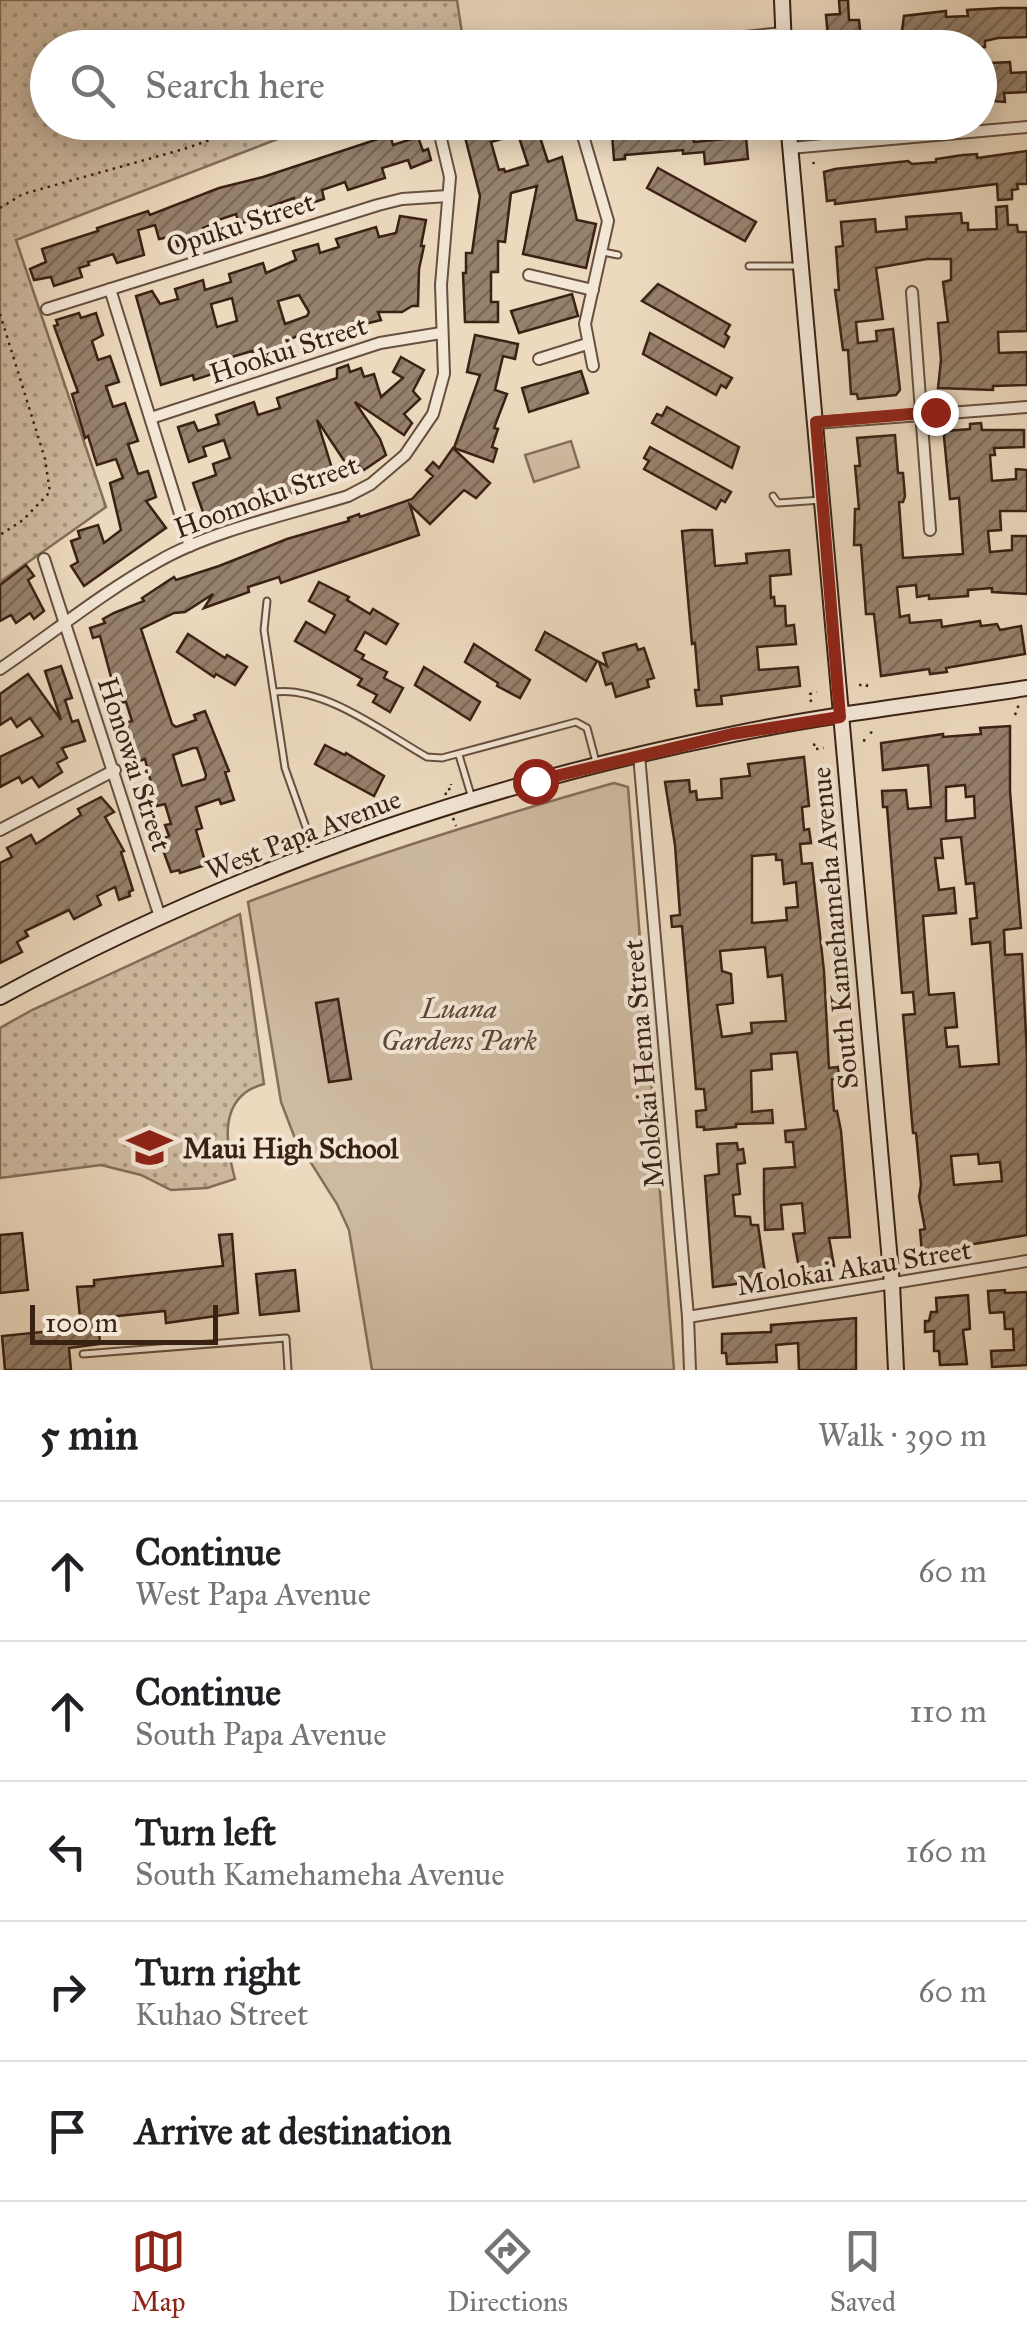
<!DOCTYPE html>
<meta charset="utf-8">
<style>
body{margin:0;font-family:"IM FELL Great Primer",serif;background:#f6f6f6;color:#202124}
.scale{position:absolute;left:30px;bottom:25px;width:188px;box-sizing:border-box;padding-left:10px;border:5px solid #392114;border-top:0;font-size:28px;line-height:35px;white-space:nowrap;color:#392114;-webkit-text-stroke:8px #f3e6d5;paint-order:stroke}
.stop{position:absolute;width:30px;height:30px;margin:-22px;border:8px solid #8f2418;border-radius:50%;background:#fff}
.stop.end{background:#8f2418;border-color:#fff;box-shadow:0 2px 10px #0008}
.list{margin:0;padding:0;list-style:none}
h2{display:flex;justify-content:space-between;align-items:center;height:130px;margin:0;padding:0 40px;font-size:42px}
h2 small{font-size:32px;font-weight:400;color:#757577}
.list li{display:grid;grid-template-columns:65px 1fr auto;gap:30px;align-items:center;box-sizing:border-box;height:140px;padding:0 40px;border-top:2px solid #e0e0e0}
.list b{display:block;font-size:38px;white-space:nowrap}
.list p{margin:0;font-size:32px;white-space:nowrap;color:#757577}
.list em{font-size:32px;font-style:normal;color:#757577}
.icon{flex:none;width:55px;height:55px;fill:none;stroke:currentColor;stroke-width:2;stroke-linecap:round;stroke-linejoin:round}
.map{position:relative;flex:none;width:1027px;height:1370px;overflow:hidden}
.search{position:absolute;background:#fff;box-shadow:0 5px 25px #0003;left:30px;right:30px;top:30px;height:110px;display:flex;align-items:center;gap:25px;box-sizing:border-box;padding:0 35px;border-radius:55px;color:#757577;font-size:38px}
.sheet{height:830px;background:#fff}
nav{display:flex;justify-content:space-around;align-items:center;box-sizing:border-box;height:140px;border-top:2px solid #e0e0e0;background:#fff;font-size:28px;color:#757577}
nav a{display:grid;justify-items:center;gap:5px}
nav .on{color:#8f2418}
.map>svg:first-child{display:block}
</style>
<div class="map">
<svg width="1027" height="1370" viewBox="0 0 1027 1370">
<defs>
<pattern id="grass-dots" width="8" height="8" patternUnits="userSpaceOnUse" patternTransform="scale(2.5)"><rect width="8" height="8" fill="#cebaa1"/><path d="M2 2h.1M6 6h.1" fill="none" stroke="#a89782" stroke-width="1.8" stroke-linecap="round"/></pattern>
<pattern id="building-hatch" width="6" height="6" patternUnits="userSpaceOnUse" patternTransform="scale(2.5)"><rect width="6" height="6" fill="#96816c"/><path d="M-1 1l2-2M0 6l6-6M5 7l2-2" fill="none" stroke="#7b6958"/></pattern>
</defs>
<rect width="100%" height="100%" fill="#ecd9be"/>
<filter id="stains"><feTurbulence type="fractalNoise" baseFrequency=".002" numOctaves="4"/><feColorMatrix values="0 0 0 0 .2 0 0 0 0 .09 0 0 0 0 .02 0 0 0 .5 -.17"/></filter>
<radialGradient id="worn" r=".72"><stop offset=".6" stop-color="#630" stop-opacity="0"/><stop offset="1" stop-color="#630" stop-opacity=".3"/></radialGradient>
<g fill="url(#grass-dots)" stroke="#846e5a" stroke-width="2.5">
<polygon points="0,0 457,0 464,47 48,48 48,122 319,123 16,240 106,507 0,582"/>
<path d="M240,914L264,1084C218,1096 225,1143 235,1179L207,1188L171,1190L141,1175L101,1165L0,1178V1028L32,1010Z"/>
</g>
<g fill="#cebaa1" stroke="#846e5a" stroke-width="2.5">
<polygon points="571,441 579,467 534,482 525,455"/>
<path d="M614,783L628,787L674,1370H372L349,1230L337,1204L294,1136L281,1102L248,902C368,856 490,818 614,783Z"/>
</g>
<g fill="url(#building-hatch)" stroke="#392114" stroke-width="2.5" fill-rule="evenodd">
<polygon points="839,0 848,0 849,20 859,20 862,48 833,48 832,36 828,37 826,15 840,14"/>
<polygon points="1002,8 1027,8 1027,37 998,38 985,41 985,47 975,48 882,48 882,39 901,38 904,16 946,11 946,17 968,16 967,10"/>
<polygon points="1010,62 1011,73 1027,72 1027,92 1004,93 1005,102 980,100 980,72 991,71 990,63"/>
<path d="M474,122H535L548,162L562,157L577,220L596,224L586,268L523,254L537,186L511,193L505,242L498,241V272H491V302H498V322H465L463,273H466V253H472L480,196L463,129L475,125ZM518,134L528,165L505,172L504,169L499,170L491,142Z"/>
<polygon points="625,122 692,125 694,142 746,137 748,159 705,164 704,152 683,154 683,150 625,155 625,159 614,160 612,134 626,130"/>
<polygon points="390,135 393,145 418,137 423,151 428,149 431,160 411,168 408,160 382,168 385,178 348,190 345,182 322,190 324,199 297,208 294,198 261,210 263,217 239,224 236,214 212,222 213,224 203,228 206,237 178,246 175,236 159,239 155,225 138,230 144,255 117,263 113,254 88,262 89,265 79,268 82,277 54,286 51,277 34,280 30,269 46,262 42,249 98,231 97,228 148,211 150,215 219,188 263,177"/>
<polygon points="1027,151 1027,184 1017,184 1018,189 1012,190 1012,199 998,200 997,184 835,204 835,200 827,201 824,172 835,169 908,161 912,164 936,162 936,159 963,155 977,154 977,158"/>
<polygon points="658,168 756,222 745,241 647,188"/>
<polygon points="1007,206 1008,225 1017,225 1018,232 1027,232 1027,331 998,332 999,353 1027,352 1027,385 993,386 993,390 938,388 941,360 938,323 948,322 943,282 951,280 951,259 927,259 876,268 883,319 856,322 858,343 877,341 876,331 893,329 900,390 896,395 858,399 857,394 851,394 848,350 843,350 835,290 839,290 836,247 843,246 841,222 875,219 876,232 907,229 906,217 961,213 962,223 968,223 968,230 997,229 996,207"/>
<path d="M400,216L426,220L421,246H424L419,269L418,306H412L402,312H378L381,320L352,327V325L326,338L324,335L313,341L308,332L290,339L293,348L255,360L252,351L228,358L231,368L194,380L193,375L161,385L136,296L152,291L160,304L178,299L175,289L203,280L205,290L231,282L229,274L263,263L266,273L296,260L293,251L318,244L320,253L339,247L336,239L376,227L379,237L396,233ZM299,295L309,312L307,316L285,324L278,301ZM232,298L237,321L217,327L211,304Z"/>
<polygon points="658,284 730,325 725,334 729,337 724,347 642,301"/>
<polygon points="572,294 578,316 519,333 511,311"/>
<polygon points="79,313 81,318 96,313 103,335 92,341 98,360 110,356 119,382 106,386 113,407 125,403 138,441 128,444 138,474 148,471 156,497 146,501 166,528 84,586 71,566 78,562 71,541 80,538 78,531 98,525 104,543 121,530 110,483 123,478 116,459 97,465 88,436 85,438 72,394 78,392 54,326 58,325 56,320"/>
<polygon points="650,333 732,378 726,388 721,385 716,395 643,354"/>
<polygon points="475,335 518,344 515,359 503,356 495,390 507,394 494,428 498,429 492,447 497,449 493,462 454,448 480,375 467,372"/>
<polygon points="401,357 424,370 413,391 420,399 404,414 412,423 404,435 355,402 380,439 386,455 364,470 359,466 351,471 317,420 334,475 300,487 300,490 283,497 206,521 193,483 216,475 213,464 230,458 224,440 203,447 206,456 189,462 178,427 194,422 198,431 219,424 216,415 254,402 258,415 280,408 277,398 337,378 337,369 348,365 350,372 361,368 364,377 374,374 381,397 403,378 393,372"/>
<polygon points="581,371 588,393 529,412 522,388"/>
<polygon points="667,407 739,447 732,468 652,423 657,414 662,416"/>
<polygon points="981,423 982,430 1024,430 1024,447 994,448 995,455 990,455 992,481 1016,479 1016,469 1027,470 1027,511 1000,511 1001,530 988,531 990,552 1012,550 1012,536 1027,536 1027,594 992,592 992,588 968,590 968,596 929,599 929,595 917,597 916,585 897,587 900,617 909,615 910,623 941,620 942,627 980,621 981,626 997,624 1000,630 1021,626 1025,654 946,668 947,672 930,674 929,669 881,676 874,614 866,614 861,545 854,545 855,509 859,509 855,466 860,466 857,438 895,435 898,473 903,473 905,496 903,502 899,502 903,558 963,554 959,498 950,499 944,437 946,431 970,429 970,424"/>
<polygon points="650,447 731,492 725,502 721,500 716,509 644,469 649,461 644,458"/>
<path d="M453,448L490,483L476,498L464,490L430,524L410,505L419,535L281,583L279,577L248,587L249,592L204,608L213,594L185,612L174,613L141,629L172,724L176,727L196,720L194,715L205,711L229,771L225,772L234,800L221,804L219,799L196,807L202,828L196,830L206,865L180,873L179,870L171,872L159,839L169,836L165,825L171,824L165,804L157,806L145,759L134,763L131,751L123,754L119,741L126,738L122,724L132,721L126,702L118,703L100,636L93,638L90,628L105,623L103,619L114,613L144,601L142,598L174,577L176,580L219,566L287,539L349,521L348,518L359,514L360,517L412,499L433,476L426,470L433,462L439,468ZM193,748H197L206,775L205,779L182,786L173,755Z"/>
<polygon points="692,530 712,530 715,566 747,563 746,554 789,550 791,574 770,576 771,598 774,597 775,606 785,606 786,626 794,625 796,644 757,647 759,670 798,667 800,686 721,696 722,704 697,706 695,690 699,690 695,643 692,644 682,531"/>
<polygon points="26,565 34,576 28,580 44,611 34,619 30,613 16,623 11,615 0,621 0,585"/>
<polygon points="319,582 349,597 347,600 370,614 373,609 398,624 386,644 365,632 355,650 364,655 362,659 387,672 384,678 403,688 390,712 373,702 377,695 358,685 362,679 295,641 306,622 325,633 335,615 309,601"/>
<polygon points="545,632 597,661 586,681 536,650"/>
<polygon points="188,634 225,658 227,655 247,667 235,685 216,674 214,677 177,652"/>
<polygon points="474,644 530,680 520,698 497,686 498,683 465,662"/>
<polygon points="636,644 638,650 644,648 654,678 647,680 649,687 616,697 612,683 606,685 599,662 607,666 603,653"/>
<polygon points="61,666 72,698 65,700 72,722 78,720 85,741 62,748 67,758 57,763 62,772 39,787 32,777 22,783 19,777 0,787 0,757 43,736 30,718 17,727 11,718 0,725 0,694 28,674 61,720 45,671"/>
<polygon points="424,667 480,702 470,720 415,685"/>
<path d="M1010,726V791L1021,928L1004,930L1005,955L1022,954L1027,1055V1235L922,1253L920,1230L925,1229L919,1197L921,1185L916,1133H913L903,1015L915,1014L913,992L902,993L887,807H883L882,791L906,790L908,809L931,807L928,765L883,770L881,743L943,734V737L981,734L980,728ZM965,785L966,797L974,796L975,818L946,821V787ZM961,837L966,884L974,883L977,918L970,919L972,944L990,942L999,1064L960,1067L958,1046L947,1047L945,1028L957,1027L954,993L929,995L923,916L956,913L954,888L939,890L935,858H943L941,839ZM978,1154L979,1164L1000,1162L1002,1181L954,1185L951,1156Z"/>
<polygon points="325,745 345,755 346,753 384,776 374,796 315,764"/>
<path d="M804,757L809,806L802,807L804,830L809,829L811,843L800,844L802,864L812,863L824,971L829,1068L838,1067L839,1079H832V1086L834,1111H837L841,1131L850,1237L829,1238L834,1266L800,1274L793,1234L805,1233L802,1203L781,1205L783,1229L765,1230L764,1200V1169L795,1167L793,1142H786L785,1131L806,1129L797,1052L771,1054L772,1069L751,1071L752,1112L772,1110L773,1123L736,1124V1127L704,1130V1127H697L696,1111L706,1110L704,1089H696L682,926L672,927L671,916L680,915L675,845L665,782L689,780L690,792L696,791L697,800L722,798L721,779L750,776L748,764ZM776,854V860H782L784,884L796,882L798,907L786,908L787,920L752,923V856ZM765,947L768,977L782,975L786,1021L751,1023L752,1033L722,1037L717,1005L733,1003L731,974L722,971L720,951Z"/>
<polygon points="101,797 114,812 105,817 124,851 121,852 133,890 129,892 130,896 119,900 115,887 97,896 101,905 74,919 69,910 25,931 28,936 17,942 22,952 0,963 0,863 12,857 7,848 31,835 36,844 81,815 78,809"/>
<polygon points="338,999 351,1079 329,1082 316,1003"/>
<polygon points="737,1143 738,1150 743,1149 745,1163 737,1164 740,1194 733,1195 735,1216 750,1217 751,1225 758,1225 766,1280 713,1287 705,1176 719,1174 717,1144"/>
<polygon points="22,1233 28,1290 0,1293 0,1235"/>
<polygon points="232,1234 238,1313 166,1323 165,1311 98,1318 100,1344 69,1348 71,1370 5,1370 2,1336 81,1328 77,1287 94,1286 94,1280 223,1266 219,1235"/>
<polygon points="295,1270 299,1311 260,1315 256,1274"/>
<polygon points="1005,1290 1005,1293 1027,1292 1027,1365 992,1367 991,1351 1014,1350 1013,1329 1005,1329 1004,1312 990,1313 989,1306 988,1291"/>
<polygon points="968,1295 970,1329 963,1330 967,1364 940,1365 939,1351 934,1351 934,1331 925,1332 925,1321 929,1321 931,1312 937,1312 936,1298"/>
<polygon points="856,1318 856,1370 799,1370 798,1343 776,1345 777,1362 727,1364 726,1353 722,1353 722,1334 771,1332 771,1325"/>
</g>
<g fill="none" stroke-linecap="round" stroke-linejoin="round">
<defs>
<g id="lane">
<polyline points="603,252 618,255"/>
<polyline points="749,266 799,266"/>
<polyline points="773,496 778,503 822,500"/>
<polyline points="267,601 264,630 285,768 314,850"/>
<path d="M274,692C324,686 383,732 427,757L442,758L576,722L587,728L596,762"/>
<polyline points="459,755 471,795"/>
<polyline points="83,1354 286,1338 288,1370"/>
</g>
<g id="street">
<polyline points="636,48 783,33"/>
<polyline points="790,148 1027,127"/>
<polyline points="529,275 593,290"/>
<polyline points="110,289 190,546"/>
<polyline points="912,292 930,530"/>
<polyline points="47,309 378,205 402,199 448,196"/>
<polyline points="539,359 587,344"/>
<polyline points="593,366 585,324 608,221 581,129 600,122"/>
<polyline points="151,418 380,343 441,333"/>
<polyline points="815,423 1027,407"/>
<polyline points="44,559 160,917"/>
<path d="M0,669C53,633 103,592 159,561C211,531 289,514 348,496L371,484L405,455L433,414L444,374L441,285L450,177L437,122"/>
<polyline points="639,755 688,1317 690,1370"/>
<polyline points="0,830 115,770"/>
<polyline points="688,1317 1027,1261"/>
</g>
<g id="secondary">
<polyline points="782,0 784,48"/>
<polyline points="788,122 892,1284 896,1370"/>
<path d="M0,997C229,872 478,785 734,734C831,714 930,703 1027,688"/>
</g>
</defs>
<use href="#lane" stroke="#664f3e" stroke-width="9"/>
<use href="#street" stroke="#664f3e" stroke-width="14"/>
<use href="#secondary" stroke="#392114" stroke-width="18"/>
<g stroke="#392114" stroke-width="2.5" stroke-dasharray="2.5 5" stroke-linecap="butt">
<polyline points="485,48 499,42"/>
<polyline points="810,124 810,122"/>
<polyline points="813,162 814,164"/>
<polyline points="0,208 23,194 184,149 262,122"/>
<polyline points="0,314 45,459 50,492 23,520 0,535"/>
<polyline points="859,685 867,685 866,690"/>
<polyline points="811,702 810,694 817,692"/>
<polyline points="1015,715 1019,704"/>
<polyline points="870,732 874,734"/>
<polyline points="863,740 869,742"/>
<polyline points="814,746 815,740"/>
<polyline points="816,749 824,748"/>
<polyline points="446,795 445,791 452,788 451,784"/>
<polyline points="453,818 456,826"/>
<polyline points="905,1254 914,1253"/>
<polyline points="863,1263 876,1260"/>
</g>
<use href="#lane" stroke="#f3e6d5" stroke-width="5"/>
<use href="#street" stroke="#f3e6d5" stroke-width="10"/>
<use href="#secondary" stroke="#f3e6d5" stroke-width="14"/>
</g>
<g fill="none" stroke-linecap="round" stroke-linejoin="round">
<polyline stroke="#8f2418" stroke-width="12" points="535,781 732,734 840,717 816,422 935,412"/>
</g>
<defs>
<symbol id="school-bare" viewBox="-9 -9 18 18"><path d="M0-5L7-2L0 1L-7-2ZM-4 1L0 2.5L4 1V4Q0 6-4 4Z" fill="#8f2418" stroke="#f3e6d5" stroke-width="2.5" paint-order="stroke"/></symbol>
</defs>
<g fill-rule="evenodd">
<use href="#school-bare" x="118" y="1116" width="63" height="63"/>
</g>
<g text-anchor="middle" stroke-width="8" stroke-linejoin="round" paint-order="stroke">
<g font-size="28" fill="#392114" stroke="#f3e6d5">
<text transform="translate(240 224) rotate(-18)" y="10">Opuku Street</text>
<text transform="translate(288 349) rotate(-18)" y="10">Hookui Street</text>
<text transform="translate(266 496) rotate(-20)" y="10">Hoomoku Street</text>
<text transform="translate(135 764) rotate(72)" y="10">Honowai Street</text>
<text transform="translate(303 834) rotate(-21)" y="10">West Papa Avenue</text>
<text transform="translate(834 928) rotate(-95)" y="10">South Kamehameha Avenue</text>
<text transform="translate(643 1064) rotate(-95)" y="10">Molokai Hema Street</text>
<text transform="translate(854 1267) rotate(-9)" y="10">Molokai Akau Street</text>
</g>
<g font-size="28" font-style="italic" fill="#5e4737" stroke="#f3e6d5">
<text x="459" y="1018">Luana<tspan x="459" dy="32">Gardens Park</tspan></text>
</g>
<g font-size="28" font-weight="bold" fill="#392114" stroke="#f3e6d5" text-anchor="start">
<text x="183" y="1158">Maui High School</text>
</g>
</g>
<rect width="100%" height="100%" filter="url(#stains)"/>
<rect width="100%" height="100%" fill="url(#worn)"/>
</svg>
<div class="scale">100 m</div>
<div class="stop" style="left:535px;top:781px"></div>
<div class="stop end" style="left:935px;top:412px"></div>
<div class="search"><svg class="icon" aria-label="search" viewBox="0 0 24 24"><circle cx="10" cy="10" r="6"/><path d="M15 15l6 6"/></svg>Search here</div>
</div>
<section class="sheet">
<h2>5 min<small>Walk · 390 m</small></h2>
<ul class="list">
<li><svg class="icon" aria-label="ahead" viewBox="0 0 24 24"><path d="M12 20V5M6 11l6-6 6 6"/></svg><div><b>Continue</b><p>West Papa Avenue</p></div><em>60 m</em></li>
<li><svg class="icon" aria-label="ahead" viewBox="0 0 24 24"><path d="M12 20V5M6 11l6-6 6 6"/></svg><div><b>Continue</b><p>South Papa Avenue</p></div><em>110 m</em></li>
<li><svg class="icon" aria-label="left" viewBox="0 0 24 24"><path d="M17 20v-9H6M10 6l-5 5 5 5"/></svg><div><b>Turn left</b><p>South Kamehameha Avenue</p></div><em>160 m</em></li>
<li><svg class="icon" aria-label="right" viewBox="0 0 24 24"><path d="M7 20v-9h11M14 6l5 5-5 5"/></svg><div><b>Turn right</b><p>Kuhao Street</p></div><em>60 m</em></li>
<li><svg class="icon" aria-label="arrive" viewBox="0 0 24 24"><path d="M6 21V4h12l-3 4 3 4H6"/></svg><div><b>Arrive at destination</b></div></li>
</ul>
</section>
<nav>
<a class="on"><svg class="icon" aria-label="map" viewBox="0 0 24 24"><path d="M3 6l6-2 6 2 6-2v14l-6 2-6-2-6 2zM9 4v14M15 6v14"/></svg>Map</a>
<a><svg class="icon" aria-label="directions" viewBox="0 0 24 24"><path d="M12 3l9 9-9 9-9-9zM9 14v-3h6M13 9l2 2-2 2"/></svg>Directions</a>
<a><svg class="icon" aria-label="saved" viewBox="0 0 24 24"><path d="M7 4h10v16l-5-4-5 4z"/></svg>Saved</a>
</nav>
